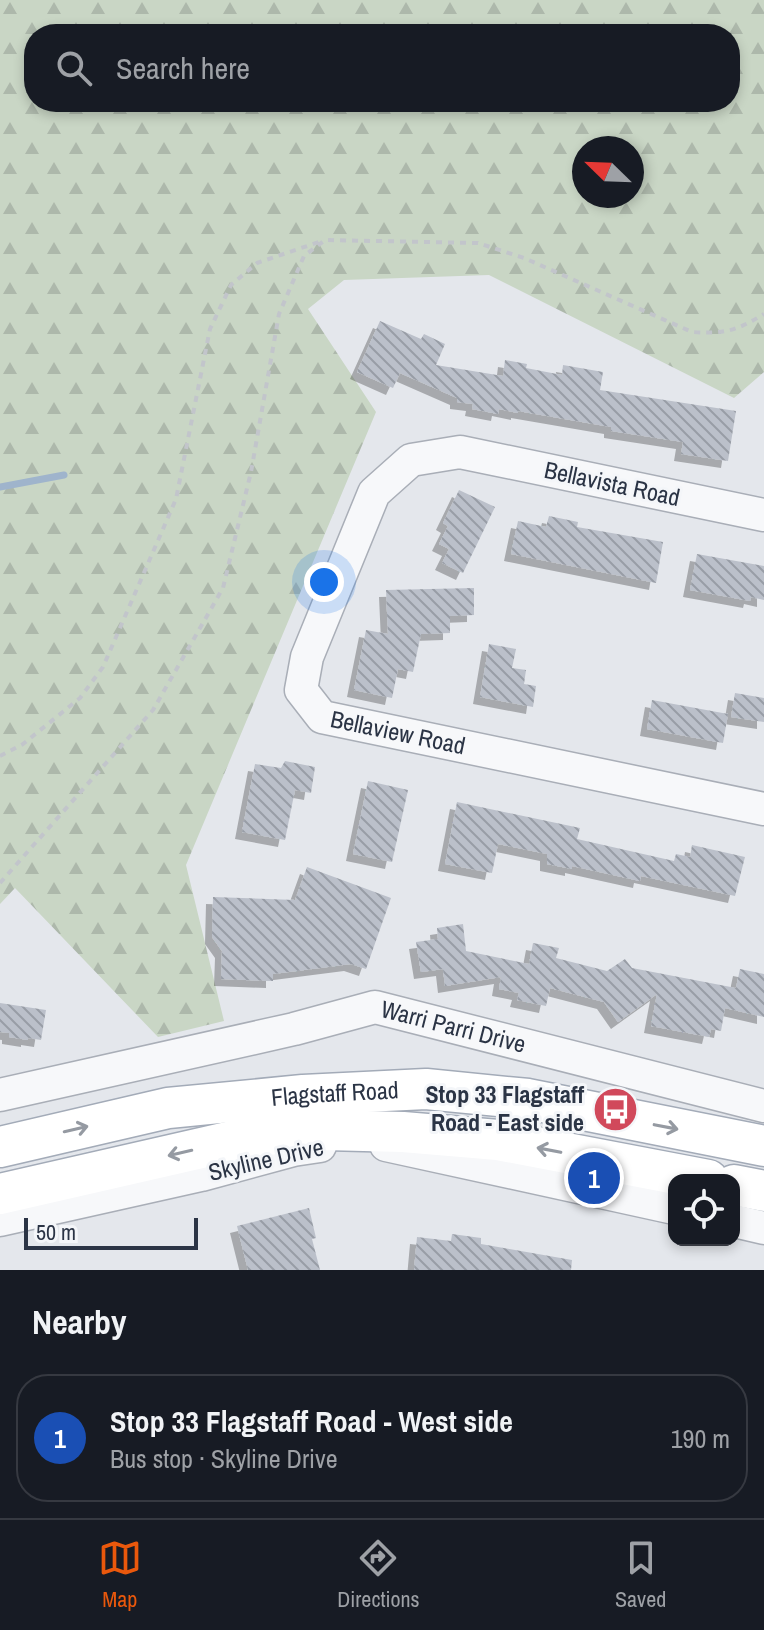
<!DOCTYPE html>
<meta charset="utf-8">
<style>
body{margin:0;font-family:"Archivo Narrow",sans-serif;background:#20242c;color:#f1f3f6}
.controls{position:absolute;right:24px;bottom:24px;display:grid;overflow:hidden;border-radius:16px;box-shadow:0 4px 12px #0003}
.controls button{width:72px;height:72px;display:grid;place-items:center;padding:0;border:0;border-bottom:2px solid #363941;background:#171b24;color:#f1f3f6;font:40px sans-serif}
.compass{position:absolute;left:572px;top:136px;width:72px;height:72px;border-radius:50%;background:#171b24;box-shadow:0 4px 12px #0003;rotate:293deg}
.scale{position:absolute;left:24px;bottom:20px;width:174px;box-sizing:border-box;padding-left:8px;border:4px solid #2b3445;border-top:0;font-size:22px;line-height:28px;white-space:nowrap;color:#2b3445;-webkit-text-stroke:6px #f4f6f9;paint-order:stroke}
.you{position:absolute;left:324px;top:582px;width:28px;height:28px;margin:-20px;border:6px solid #fff;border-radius:50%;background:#1a73e8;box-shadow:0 0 0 12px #1a73e833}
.badge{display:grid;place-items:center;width:52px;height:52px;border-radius:50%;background:#ea580c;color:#fff;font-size:26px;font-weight:700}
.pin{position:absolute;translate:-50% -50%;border:4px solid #fff;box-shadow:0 2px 8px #0006}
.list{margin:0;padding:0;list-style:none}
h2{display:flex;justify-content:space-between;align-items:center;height:104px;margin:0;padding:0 32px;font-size:34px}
h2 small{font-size:26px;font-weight:400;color:#9ea1a6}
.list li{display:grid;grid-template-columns:52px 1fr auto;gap:24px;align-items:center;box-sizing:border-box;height:128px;margin:0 16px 16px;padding:0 16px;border:2px solid #363941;border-radius:32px}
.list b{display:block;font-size:30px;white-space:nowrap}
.list p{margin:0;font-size:26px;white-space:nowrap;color:#9ea1a6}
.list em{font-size:26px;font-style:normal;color:#9ea1a6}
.icon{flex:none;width:44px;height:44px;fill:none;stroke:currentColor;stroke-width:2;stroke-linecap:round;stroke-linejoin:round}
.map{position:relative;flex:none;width:764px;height:1270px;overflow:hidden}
.search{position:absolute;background:#171b24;box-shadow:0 4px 12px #0003;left:24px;right:24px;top:24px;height:88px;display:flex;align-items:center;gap:20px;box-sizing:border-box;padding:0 28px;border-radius:32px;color:#9ea1a6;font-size:30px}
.sheet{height:248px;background:#171b24}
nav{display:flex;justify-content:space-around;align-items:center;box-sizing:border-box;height:112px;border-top:2px solid #363941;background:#171b24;font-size:22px;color:#9ea1a6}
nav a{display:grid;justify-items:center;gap:4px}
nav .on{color:#ea580c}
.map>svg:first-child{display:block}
</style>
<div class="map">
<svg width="764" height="1270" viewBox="0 0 764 1270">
<defs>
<pattern id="forest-firs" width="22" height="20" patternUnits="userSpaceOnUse" patternTransform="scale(2)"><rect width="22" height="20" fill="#c9d6c5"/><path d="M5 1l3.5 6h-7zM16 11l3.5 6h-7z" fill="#adb8ab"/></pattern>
<pattern id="building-back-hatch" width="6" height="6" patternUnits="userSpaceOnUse" patternTransform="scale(2)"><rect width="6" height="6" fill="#bbc0ca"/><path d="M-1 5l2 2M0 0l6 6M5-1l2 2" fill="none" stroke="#989da6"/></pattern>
<filter id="shadow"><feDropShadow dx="-7" dy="7" stdDeviation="0" flood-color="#0004"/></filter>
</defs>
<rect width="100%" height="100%" fill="#e4e7ec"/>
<path fill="url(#forest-firs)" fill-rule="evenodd" d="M0,0H764V372L734,398L489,275L344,280L308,309L376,412L186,865L224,1021L158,1037L15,888L0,904ZM34,34H730V102H34ZM584,148H632V196H584Z"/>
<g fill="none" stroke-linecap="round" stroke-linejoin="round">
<polyline stroke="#9fb4cc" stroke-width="7" points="0,487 64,475"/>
</g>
<g fill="url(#building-back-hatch)" filter="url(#shadow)">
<polygon points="380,321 421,339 424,334 445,344 436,365 503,376 505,360 527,364 526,368 562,375 563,365 603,372 600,390 736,411 728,461 681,454 683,442 611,431 611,427 518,411 518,413 499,409 498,414 472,409 473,404 457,402 457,398 400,373 393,388 357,372"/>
<polygon points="459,490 495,507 463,573 442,563 449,549 439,544 448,526 443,523"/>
<polygon points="549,516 578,522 577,527 663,542 656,583 511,554 518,521 546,527"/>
<polygon points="697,554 764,566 764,600 751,597 750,601 690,590"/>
<polygon points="474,588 474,615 450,616 450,633 421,634 413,672 398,669 392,698 354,690 366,630 388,634 386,590"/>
<polygon points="489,644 516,649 512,668 526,670 524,684 536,686 533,707 480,697"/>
<polygon points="735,693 764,698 764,722 731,717"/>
<polygon points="652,700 728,714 723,743 647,729"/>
<polygon points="285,761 315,767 311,793 295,790 285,840 242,832 255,764 281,768"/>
<polygon points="368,781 408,790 392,862 353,854"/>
<polygon points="457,802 580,828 577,839 674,861 676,854 690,857 692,845 745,857 735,896 641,876 640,881 572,866 572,869 547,864 547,854 498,844 492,873 445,864"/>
<polygon points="307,867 391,898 366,969 351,964 273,974 273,981 221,979 222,951 212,937 213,897 295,900"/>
<polygon points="463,924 466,951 529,964 533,943 559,948 556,958 607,971 625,959 632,968 736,988 740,969 764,974 764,1017 725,1008 721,1031 711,1029 709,1037 651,1026 657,994 618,1022 604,1002 550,988 546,1006 517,1000 519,993 499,989 501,977 445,986 443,969 421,972 416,942 438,939 437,928"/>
<polygon points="0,1003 46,1010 41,1040 28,1038 28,1040 9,1037 9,1033 0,1032"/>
<polygon points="309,1208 316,1238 312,1239 320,1270 248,1270 237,1226"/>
<polygon points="452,1234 481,1238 481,1244 572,1260 571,1270 414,1270 417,1237 451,1241"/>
</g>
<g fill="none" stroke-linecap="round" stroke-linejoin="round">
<defs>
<g id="minor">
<path id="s1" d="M764,515L460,452L411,460L374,493L307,657L301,690L322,717L764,809"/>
<path id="s2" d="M0,1095L294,1029L375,1007L764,1106"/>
<polyline points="386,1145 674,1208"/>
<polyline points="0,1220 201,1175 293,1150 320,1146"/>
<polyline points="734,1221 764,1228"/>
</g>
<g id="major">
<path id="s3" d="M0,1147L168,1108L303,1095L426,1089L528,1099L764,1146"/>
<polyline points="734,1185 764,1191"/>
<polyline points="0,1194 254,1136 325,1130 403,1132 498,1140 708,1180"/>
</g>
</defs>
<use href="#minor" stroke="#a9aeb7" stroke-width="35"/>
<use href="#major" stroke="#a3abb8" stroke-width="43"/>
<g stroke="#c2c5cb" stroke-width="4" stroke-dasharray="6 6" stroke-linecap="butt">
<polyline points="0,756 23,744 80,698 103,667 176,499 210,329 231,285 257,263 319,242"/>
<path d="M0,883L153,710L223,588L251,472L279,314L304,256L325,240L478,243L524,258L692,332C725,334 736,331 764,314"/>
</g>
<use href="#minor" stroke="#f7f8fa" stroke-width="32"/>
<use href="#major" stroke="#fff" stroke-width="40"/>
</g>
<defs><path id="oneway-shaft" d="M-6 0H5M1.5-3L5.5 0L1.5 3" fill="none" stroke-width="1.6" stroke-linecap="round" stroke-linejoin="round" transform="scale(2)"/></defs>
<g stroke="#959aa2">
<use href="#oneway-shaft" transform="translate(666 1127) rotate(11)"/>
<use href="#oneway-shaft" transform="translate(76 1129) rotate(-13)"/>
<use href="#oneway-shaft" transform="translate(549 1150) rotate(-169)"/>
<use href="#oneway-shaft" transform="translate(180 1153) rotate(167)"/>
</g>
<defs>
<symbol id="bus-disc" viewBox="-11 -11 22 22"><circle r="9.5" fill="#d1495b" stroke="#f4f6f9"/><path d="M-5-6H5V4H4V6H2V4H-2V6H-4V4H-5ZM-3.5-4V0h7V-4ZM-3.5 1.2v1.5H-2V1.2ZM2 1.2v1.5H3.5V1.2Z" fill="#fff"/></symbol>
</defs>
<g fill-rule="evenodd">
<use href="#bus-disc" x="590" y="1084" width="51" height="51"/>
</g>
<g text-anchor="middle" stroke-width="6" stroke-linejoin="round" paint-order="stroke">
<g font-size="24" fill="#2b3445" stroke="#f4f6f9">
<text transform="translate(612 484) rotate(12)" y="8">Bellavista Road</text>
<text dy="8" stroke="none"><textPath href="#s1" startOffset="732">Bellaview Road</textPath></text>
<text dy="8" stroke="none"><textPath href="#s2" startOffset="466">Warri Parri Drive</textPath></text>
<text dy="8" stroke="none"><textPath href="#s3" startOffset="340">Flagstaff Road</textPath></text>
<text transform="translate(266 1160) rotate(-13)" y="8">Skyline Drive</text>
</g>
<g font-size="24" font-weight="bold" fill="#2b3445" stroke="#f4f6f9" text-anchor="end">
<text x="584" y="1103">Stop 33 Flagstaff<tspan x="584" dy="28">Road - East side</tspan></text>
</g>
</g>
</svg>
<div class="controls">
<button><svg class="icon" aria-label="locate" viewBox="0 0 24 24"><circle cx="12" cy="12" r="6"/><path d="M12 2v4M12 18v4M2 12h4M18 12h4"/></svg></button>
</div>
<svg class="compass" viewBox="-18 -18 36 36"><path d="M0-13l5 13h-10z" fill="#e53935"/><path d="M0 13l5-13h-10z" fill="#9ea1a6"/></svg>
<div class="scale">50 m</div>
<div class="you"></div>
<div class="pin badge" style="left:594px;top:1178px;background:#1a4fb4">1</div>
<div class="search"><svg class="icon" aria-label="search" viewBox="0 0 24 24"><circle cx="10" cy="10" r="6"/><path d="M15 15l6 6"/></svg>Search here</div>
</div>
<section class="sheet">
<h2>Nearby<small></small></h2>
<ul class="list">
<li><span class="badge" style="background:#1a4fb4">1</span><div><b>Stop 33 Flagstaff Road - West side</b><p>Bus stop · Skyline Drive</p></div><em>190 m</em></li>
</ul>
</section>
<nav>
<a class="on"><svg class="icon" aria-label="map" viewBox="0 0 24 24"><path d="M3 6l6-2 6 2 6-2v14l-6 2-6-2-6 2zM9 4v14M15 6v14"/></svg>Map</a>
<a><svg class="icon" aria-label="directions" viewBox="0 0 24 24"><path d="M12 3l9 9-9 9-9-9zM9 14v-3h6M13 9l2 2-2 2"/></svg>Directions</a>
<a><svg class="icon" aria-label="saved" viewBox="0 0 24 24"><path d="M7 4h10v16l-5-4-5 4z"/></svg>Saved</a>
</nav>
